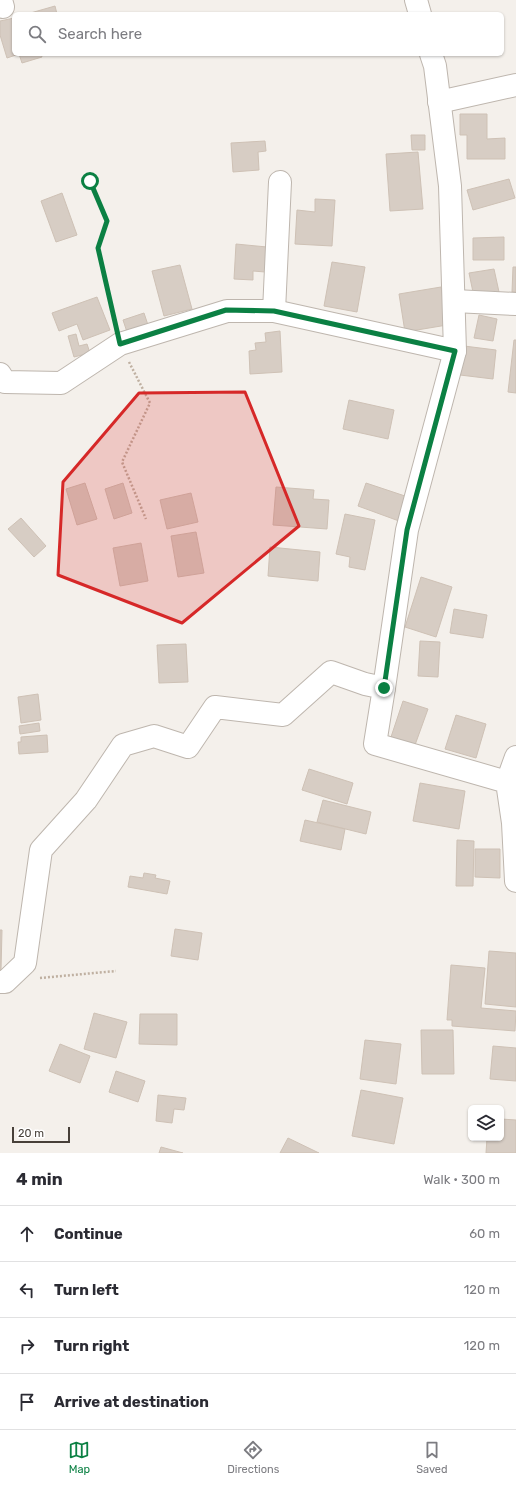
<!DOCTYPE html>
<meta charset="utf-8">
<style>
body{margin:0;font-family:Rubik,sans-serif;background:#f2f2f3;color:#2b2b33}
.controls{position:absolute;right:12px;bottom:12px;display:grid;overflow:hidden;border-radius:6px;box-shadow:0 1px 3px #0004}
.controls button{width:36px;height:36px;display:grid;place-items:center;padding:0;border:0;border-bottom:1px solid #e1e1e2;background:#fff;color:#2b2b33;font:20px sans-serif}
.scale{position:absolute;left:12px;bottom:10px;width:58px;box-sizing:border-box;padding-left:4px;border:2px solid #474039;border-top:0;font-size:11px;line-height:14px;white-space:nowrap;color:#474039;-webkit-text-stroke:3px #fff;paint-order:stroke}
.stop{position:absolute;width:12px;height:12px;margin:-9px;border:3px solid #0b8043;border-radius:50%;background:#fff}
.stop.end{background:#0b8043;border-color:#fff;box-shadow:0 1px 4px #0008}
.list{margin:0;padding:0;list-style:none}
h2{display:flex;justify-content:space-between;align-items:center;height:52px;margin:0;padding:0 16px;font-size:17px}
h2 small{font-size:13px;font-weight:400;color:#7c7c81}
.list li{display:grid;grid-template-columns:26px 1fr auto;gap:12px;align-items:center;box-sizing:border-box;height:56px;padding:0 16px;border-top:1px solid #e1e1e2}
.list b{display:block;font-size:15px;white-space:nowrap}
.list em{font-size:13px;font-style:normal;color:#7c7c81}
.icon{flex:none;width:22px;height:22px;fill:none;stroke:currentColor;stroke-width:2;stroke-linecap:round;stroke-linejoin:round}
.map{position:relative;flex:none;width:516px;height:1153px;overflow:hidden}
.search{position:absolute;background:#fff;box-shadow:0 1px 3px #0004;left:12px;right:12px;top:12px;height:44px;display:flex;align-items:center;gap:10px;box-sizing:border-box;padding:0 14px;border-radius:6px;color:#7c7c81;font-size:15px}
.sheet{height:276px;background:#fff}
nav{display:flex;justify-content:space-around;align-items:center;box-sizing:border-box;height:56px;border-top:1px solid #e1e1e2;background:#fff;font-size:11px;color:#7c7c81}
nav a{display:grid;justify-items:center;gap:2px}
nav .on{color:#0b8043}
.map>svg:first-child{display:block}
</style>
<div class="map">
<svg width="516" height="1153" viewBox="0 0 516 1153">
<rect width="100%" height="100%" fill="#f4f0eb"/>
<g fill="#d7cdc4" stroke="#cec1b5">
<polygon points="55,6 57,14 27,14"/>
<polygon points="14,18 14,54 41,54 42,57 22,63 19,54 7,58 0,35 0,21"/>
<polygon points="460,114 487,114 487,139 505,138 505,159 467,159 467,135 460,135"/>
<polygon points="411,135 425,135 425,150 412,150"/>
<polygon points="265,141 266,151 258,152 259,170 233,172 231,143"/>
<polygon points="418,152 423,209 390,211 386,154"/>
<polygon points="509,179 515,198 473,210 467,190"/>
<polygon points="62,193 77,235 56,242 41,201"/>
<polygon points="315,199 335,200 332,246 295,244 297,210 315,212"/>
<polygon points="504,237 504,260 473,260 473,238"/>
<polygon points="236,244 267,247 265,272 253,271 253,280 234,279"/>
<polygon points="332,262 365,267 357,312 324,306"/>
<polygon points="180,265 192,309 164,316 152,271"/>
<polygon points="513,267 516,267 516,292 512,292"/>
<polygon points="494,269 499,292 474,297 469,273"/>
<polygon points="441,287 447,325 405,332 399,294"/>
<polygon points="97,297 110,330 83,340 77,324 59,331 52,313"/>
<polygon points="144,313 150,331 129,338 123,320"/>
<polygon points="479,315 497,319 493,341 474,338"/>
<polygon points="280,331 282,372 250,374 249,351 256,350 255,343 266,342 265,333"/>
<polygon points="76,334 79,346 87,344 90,353 74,357 68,336"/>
<polygon points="514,340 516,340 516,393 508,392"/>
<polygon points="464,346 496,350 493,379 460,375"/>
<polygon points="349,400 394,410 388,439 343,429"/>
<polygon points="85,483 97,519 77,525 66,489"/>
<polygon points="123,483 132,513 114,519 105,489"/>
<polygon points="366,483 408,497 399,521 358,506"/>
<polygon points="276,487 314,490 313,499 329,500 327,529 273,525"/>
<polygon points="191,493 198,522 167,529 160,500"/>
<polygon points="345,514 375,520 365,570 349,567 350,557 336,554"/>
<polygon points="21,518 46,546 34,557 8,529"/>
<polygon points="196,532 204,573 178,577 171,536"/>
<polygon points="141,543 148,581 120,586 113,548"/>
<polygon points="270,547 320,552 318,581 268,576"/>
<polygon points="421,577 452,587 436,637 405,627"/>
<polygon points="454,609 487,615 483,638 450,633"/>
<polygon points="420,641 440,642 438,677 418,676"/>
<polygon points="186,644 188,682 159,683 157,645"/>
<polygon points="38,694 41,720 21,723 18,697"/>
<polygon points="403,701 428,709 415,745 391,737"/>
<polygon points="456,715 486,724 476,758 445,749"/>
<polygon points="39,723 40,731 20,734 19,726"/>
<polygon points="47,735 48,752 19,754 18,742 21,742 21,737"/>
<polygon points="309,769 353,783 347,804 302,790"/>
<polygon points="420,783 465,791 459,829 413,821"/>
<polygon points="323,800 371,812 366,834 317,822"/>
<polygon points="305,820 345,829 341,850 300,841"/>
<polygon points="457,840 474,841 473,886 456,886"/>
<polygon points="475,849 500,849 500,878 475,877"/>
<polygon points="144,873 156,875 155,878 170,881 167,894 128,887 130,876 143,878"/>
<polygon points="175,929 202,933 198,960 171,956"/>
<polygon points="0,930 2,930 1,970 0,970"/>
<polygon points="489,951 516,953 516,1007 485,1004"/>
<polygon points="451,965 485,968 481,1008 516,1011 515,1031 452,1026 452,1020 447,1020"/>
<polygon points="94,1013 127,1022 116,1058 84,1049"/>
<polygon points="140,1014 177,1014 177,1045 139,1044"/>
<polygon points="421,1030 453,1030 454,1074 422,1074"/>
<polygon points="365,1040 401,1044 396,1084 360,1079"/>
<polygon points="60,1044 90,1056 80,1083 49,1071"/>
<polygon points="493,1046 516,1048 516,1081 490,1079"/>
<polygon points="116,1071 145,1081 138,1102 109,1092"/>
<polygon points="361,1090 403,1098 394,1144 352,1136"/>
<polygon points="158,1095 186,1098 184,1110 174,1109 172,1123 156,1121"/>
<polygon points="501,1119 516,1120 516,1153 486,1153 487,1138 501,1138"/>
<polygon points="288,1138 319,1153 280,1153"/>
<polygon points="161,1147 183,1153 159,1153"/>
</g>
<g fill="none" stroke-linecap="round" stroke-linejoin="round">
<defs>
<g id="street">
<polyline points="1,0 3,7"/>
<polyline points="416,0 420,14"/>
<polyline points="439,102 516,85"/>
<polyline points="454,301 516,304"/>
<polyline points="274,311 280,182"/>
<polyline points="0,374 5,382 61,383 120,344 227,311 274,311 455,351 450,186 435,66 431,54"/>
<polyline points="384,688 407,530 455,351"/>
<polyline points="507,782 516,757"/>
<polyline points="0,982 5,982 25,963 41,850 86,800 123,745 154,736 188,747 215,707 283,715 331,672 365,684 384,688 375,744 507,782 513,823 516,881"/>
</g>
</defs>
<use href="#street" stroke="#beb6ae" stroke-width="24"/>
<g stroke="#bfb0a1" stroke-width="2.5" stroke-dasharray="2 2" stroke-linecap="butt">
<polyline points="90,181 107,221 98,248 115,324"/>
<polyline points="129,362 150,403 122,462 146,519"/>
<polyline points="40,978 116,971"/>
</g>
<use href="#street" stroke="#fff" stroke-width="22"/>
</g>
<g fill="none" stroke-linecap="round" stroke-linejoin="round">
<polyline stroke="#0b8043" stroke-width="5" points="90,181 107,221 98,248 120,344 226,310 274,311 455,351 407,530 384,688"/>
</g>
<path fill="#d62828" fill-opacity="0.2" stroke="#d62828" stroke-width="3" stroke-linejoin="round" d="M245,392L299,526L182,623L58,575L63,482L139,393Z"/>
</svg>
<div class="controls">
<button><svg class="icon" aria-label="layers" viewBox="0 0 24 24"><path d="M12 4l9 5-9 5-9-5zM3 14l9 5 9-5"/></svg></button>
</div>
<div class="scale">20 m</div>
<div class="stop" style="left:90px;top:181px"></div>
<div class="stop end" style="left:384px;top:688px"></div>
<div class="search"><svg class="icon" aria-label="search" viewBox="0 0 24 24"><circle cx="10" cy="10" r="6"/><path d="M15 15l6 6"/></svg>Search here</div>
</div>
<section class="sheet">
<h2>4 min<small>Walk · 300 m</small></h2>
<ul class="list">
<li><svg class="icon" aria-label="ahead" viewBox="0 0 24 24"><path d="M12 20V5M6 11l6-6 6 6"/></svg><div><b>Continue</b></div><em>60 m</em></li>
<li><svg class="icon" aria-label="left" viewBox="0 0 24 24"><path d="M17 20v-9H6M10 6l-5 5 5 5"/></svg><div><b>Turn left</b></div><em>120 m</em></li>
<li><svg class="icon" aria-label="right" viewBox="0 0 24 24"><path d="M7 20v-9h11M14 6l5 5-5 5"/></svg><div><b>Turn right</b></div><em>120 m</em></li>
<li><svg class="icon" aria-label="arrive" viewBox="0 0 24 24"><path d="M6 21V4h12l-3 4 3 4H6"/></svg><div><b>Arrive at destination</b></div></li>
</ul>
</section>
<nav>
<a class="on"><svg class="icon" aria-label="map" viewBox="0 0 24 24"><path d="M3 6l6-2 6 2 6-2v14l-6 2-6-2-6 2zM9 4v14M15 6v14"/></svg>Map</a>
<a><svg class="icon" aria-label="directions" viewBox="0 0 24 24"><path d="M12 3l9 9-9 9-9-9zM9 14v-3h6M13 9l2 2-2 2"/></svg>Directions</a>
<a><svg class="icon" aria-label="saved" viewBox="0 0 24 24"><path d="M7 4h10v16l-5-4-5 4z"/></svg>Saved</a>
</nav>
